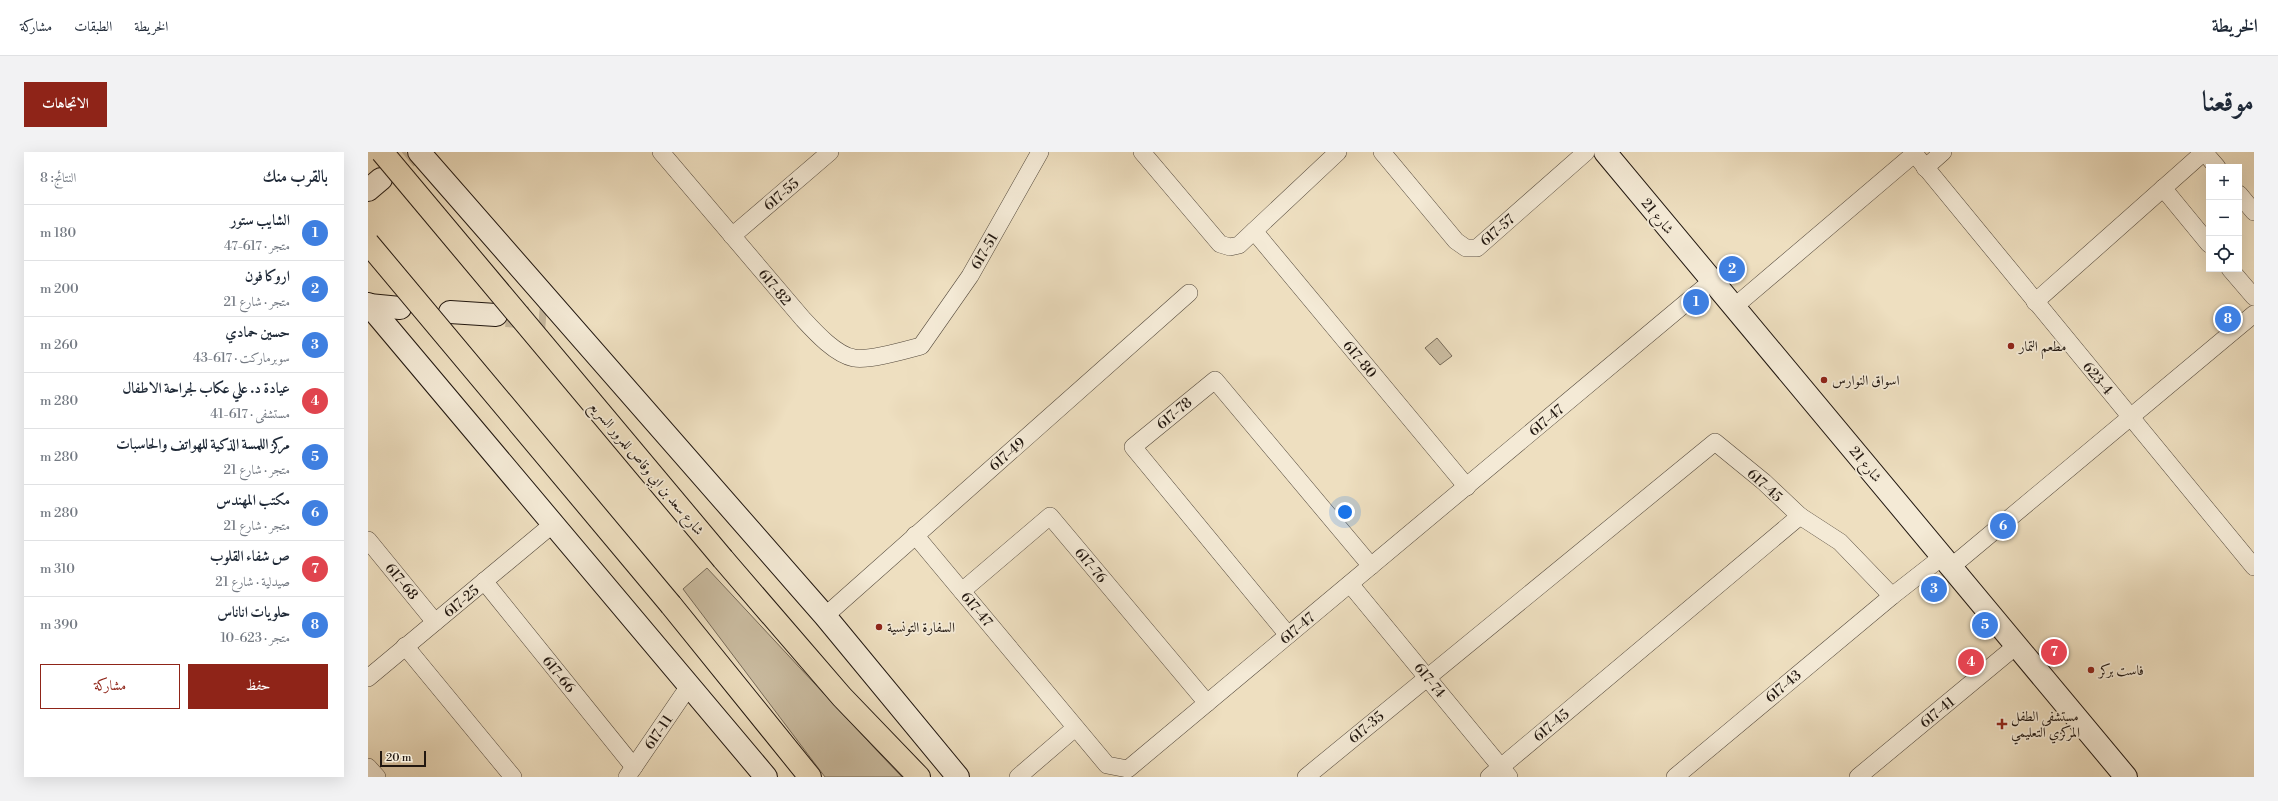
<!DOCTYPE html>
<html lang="ar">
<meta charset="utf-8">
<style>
body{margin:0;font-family:"Libre Bodoni",Amiri,serif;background:#f2f2f3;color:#1f2937;direction:rtl}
.controls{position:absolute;right:12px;top:12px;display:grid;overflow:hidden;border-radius:0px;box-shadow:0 4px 16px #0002}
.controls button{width:36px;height:36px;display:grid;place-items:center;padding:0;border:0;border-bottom:1px solid #e0e1e3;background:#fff;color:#1f2937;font:20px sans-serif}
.scale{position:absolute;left:12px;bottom:10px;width:46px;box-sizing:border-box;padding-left:4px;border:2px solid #211710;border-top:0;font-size:11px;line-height:14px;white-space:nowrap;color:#211710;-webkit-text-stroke:3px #f4ead6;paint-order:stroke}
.you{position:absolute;left:977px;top:360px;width:14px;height:14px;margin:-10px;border:3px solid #fff;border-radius:50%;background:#1a73e8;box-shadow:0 0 0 6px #1a73e833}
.badge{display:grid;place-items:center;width:26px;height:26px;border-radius:50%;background:#8f2418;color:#fff;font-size:13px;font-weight:700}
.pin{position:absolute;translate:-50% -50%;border:2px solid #fff;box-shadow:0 1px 4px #0006}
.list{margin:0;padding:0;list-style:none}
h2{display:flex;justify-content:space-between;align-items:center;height:52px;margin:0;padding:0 16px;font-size:17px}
h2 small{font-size:13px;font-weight:400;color:#747a83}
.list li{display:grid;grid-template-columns:26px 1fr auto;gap:12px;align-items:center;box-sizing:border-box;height:56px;padding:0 16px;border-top:1px solid #e0e1e3}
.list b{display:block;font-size:15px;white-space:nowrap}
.list p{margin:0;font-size:13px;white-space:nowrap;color:#747a83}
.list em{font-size:13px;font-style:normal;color:#747a83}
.actions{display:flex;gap:8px;padding:12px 16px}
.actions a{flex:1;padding:9px 0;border:1px solid #8f2418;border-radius:0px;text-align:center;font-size:14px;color:#8f2418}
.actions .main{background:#8f2418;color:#fff}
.icon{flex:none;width:22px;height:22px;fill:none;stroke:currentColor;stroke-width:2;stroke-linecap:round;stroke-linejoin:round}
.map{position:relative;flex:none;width:1886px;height:625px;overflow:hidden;direction:ltr;border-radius:0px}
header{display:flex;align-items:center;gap:24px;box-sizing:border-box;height:56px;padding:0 20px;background:#fff;border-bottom:1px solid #e0e1e3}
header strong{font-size:19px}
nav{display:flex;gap:22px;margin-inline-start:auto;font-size:14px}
.intro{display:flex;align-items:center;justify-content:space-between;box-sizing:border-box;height:96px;padding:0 24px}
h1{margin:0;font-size:28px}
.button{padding:10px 18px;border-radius:0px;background:#8f2418;color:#fff;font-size:14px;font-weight:700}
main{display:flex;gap:24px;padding:0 24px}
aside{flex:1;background:#fff;border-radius:0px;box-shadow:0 4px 16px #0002}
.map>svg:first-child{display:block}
</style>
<header>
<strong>الخريطة</strong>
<nav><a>الخريطة</a><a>الطبقات</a><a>مشاركة</a></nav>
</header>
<div class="intro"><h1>موقعنا</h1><a class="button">الاتجاهات</a></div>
<main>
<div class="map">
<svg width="1886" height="625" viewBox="0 0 1886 625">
<rect width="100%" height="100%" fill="#eedfc0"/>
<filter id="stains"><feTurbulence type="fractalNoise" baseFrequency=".005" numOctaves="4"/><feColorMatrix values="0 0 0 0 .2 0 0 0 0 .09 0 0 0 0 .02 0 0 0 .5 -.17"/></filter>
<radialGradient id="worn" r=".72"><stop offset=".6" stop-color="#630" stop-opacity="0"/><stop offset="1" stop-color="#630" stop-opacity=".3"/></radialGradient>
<g fill="#cbbda2" stroke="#766a59">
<polygon points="1069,186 1084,204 1072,213 1057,196"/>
<polygon points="339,416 513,603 534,625 457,625 315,437"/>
</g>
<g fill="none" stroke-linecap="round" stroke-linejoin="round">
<g stroke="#c5b79d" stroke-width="22" stroke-dasharray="22 11" stroke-linecap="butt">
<polyline points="13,27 41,4"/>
<polyline points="138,164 178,167"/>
</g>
<defs>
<g id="street">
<path d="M293,0L435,167C447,180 468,203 486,206C500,209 538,198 553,194L602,124L672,0"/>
<polyline points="774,0 852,92 862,95 871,93 970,0"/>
<polyline points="1014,0 1088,89 1098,96 1109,96 1218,0"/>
<polyline points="1545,0 1886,415"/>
<polyline points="1836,0 1849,15"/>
<polyline points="1557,16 1575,0"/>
<polyline points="1795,36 1841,92"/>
<polyline points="1871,42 1886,60"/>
<polyline points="886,79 1099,335"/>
<polyline points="364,84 462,0"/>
<polyline points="1862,117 1886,145"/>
<polyline points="1667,150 1836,0"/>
<polyline points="1366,155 1546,2"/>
<polyline points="547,383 739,613 760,617 1344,129"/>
<polyline points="0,388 67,470"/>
<polyline points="1583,415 1886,162"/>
<polyline points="116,429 266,615"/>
<polyline points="982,432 1141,625"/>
<polyline points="594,439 682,364 839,551"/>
<polyline points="1524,444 1574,405"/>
<polyline points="457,464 821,141"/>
<polyline points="920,483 765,295 847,228 1003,414"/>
<polyline points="37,494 145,625"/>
<polyline points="0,526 185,372"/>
<polyline points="0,615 9,625"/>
<polyline points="259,625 321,534"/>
<polyline points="650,625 707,576"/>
<polyline points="938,625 1347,290 1396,330 1432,364 1121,625"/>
<polyline points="1307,625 1524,444 1472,390 1432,364"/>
<polyline points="1490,625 1648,494"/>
</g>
<g id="secondary">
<polyline points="51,0 457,464 590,625"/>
<polyline points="1237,0 1758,625"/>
<polyline points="0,38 13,27"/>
<polyline points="0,152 398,625"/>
<polyline points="1,153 32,156"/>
<polyline points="82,160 128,163"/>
</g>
<g id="highway">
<polyline points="355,407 474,545 551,625"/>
<polyline points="303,453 442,625"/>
</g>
</defs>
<use href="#street" stroke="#54493c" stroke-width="18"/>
<use href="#secondary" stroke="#211710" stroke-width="24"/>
<use href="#highway" stroke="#211710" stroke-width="24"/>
<use href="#street" stroke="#f4ead6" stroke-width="17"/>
<use href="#secondary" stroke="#f4ead6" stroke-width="22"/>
<use href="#highway" stroke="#eedfc0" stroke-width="22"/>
<defs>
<g id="highway-bridge">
<polyline points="14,0 355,407"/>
<polyline points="0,91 303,453"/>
</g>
</defs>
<use href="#highway-bridge" stroke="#211710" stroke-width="24" stroke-linecap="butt"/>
<use href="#highway-bridge" stroke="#eedfc0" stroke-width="22"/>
</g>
<g fill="#8f2418" stroke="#f4ead6" stroke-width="1.5">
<circle cx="1643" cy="194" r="4"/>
<circle cx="1456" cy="228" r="4"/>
<circle cx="511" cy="475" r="4"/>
<circle cx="1723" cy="518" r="4"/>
<path d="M1632 566h4v4h4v4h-4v4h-4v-4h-4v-4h4z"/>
</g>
<g text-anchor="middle" stroke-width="3.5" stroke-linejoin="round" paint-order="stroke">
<g font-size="14" fill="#211710" stroke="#f4ead6">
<text transform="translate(413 42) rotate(-41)" y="5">617-55</text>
<text transform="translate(1290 64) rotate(50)" y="5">شارع 21</text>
<text transform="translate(1129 78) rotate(-41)" y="5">617-57</text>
<text transform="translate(616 99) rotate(-60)" y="5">617-51</text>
<text transform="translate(407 135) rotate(50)" y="5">617-82</text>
<text transform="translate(992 207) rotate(50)" y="5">617-80</text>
<text transform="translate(1730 226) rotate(50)" y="5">623-4</text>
<text transform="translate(806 261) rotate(-40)" y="5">617-78</text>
<text transform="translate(1178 268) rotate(-40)" y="5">617-47</text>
<text transform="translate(639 302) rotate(-41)" y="5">617-49</text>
<text transform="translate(1498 312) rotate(50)" y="5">شارع 21</text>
<text transform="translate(279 316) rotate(50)" y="5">شارع سعد بن ابي وقاص للمرور السريع</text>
<text transform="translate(1397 333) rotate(42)" y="5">617-45</text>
<text transform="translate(723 413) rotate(50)" y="5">617-76</text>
<text transform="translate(34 429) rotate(50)" y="5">617-68</text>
<text transform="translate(93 449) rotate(-40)" y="5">617-25</text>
<text transform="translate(609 457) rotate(50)" y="5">617-47</text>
<text transform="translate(929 476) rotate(-40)" y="5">617-47</text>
<text transform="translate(191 522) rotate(51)" y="5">617-66</text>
<text transform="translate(1062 528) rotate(51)" y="5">617-74</text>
<text transform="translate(1415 534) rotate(-40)" y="5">617-43</text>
<text transform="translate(1569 560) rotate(-39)" y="5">617-41</text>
<text transform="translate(1183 573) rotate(-40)" y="5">617-45</text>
<text transform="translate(998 575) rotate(-40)" y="5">617-35</text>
<text transform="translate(290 580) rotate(-56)" y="5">617-11</text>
</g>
<g font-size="14" fill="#211710" stroke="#f4ead6" text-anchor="start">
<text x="1651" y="199">مطعم التمار</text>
<text x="1464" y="233">اسواق النوارس</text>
<text x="519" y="480">السفارة التونسية</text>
<text x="1731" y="523">فاست بركر</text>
<text x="1643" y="569">مستشفى الطفل<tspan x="1643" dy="16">المركزي التعليمي</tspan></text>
</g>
</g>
<rect width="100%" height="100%" filter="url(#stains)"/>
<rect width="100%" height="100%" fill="url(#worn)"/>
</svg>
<div class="controls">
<button>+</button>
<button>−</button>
<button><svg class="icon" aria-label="locate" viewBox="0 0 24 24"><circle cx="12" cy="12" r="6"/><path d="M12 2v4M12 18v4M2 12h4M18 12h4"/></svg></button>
</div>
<div class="scale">20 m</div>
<div class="you"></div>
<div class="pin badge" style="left:1328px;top:150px;background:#3f7fe0">1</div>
<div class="pin badge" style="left:1364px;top:117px;background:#3f7fe0">2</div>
<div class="pin badge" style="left:1566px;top:437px;background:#3f7fe0">3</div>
<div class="pin badge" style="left:1603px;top:510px;background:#e0444e">4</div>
<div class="pin badge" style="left:1617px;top:473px;background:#3f7fe0">5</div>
<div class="pin badge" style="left:1635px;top:374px;background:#3f7fe0">6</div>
<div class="pin badge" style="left:1686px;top:500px;background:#e0444e">7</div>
<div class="pin badge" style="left:1860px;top:167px;background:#3f7fe0">8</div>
</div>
<aside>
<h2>بالقرب منك<small>النتائج: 8</small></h2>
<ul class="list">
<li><span class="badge" style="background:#3f7fe0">1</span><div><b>الشايب ستور</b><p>متجر · 617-47</p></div><em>180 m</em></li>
<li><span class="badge" style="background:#3f7fe0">2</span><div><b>اروكا فون</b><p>متجر · شارع 21</p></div><em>200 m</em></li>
<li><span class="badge" style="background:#3f7fe0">3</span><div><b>حسين حمادي</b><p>سوبرماركت · 617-43</p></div><em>260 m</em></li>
<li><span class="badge" style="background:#e0444e">4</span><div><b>عيادة د. علي عكاب لجراحة الاطفال</b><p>مستشفى · 617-41</p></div><em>280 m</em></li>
<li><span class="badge" style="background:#3f7fe0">5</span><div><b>مركز اللمسة الذكية للهواتف والحاسبات</b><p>متجر · شارع 21</p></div><em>280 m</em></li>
<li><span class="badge" style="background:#3f7fe0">6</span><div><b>مكتب المهندس</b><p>متجر · شارع 21</p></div><em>280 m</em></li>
<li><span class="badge" style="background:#e0444e">7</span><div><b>ص شفاء القلوب</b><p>صيدلية · شارع 21</p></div><em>310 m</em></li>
<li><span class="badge" style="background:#3f7fe0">8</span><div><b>حلويات اناناس</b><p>متجر · 623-10</p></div><em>390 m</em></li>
</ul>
<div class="actions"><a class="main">حفظ</a><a>مشاركة</a></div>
</aside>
</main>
